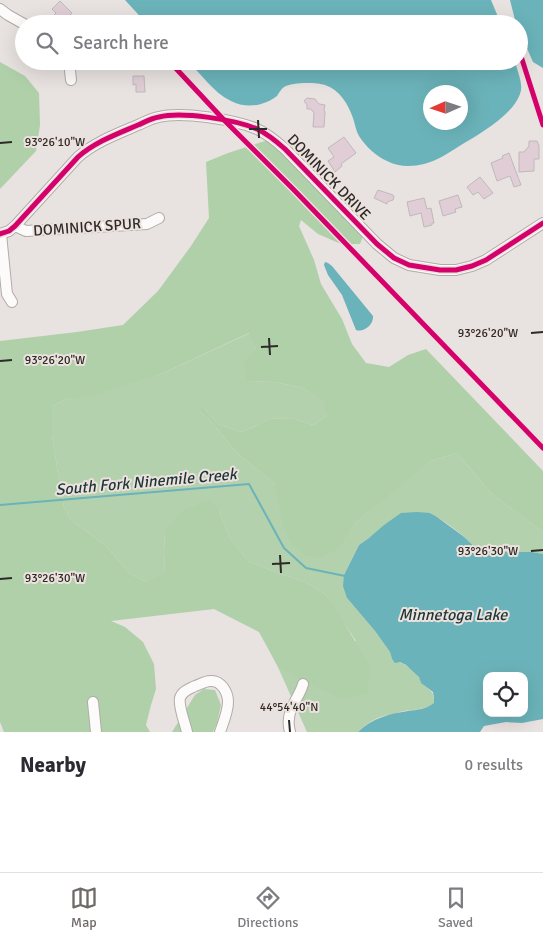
<!DOCTYPE html>
<meta charset="utf-8">
<style>
body{margin:0;font-family:Signika,sans-serif;background:#f7f7f7;color:#2b2b33}
.controls{position:absolute;right:15px;bottom:15px;display:grid;overflow:hidden;border-radius:10px;box-shadow:0 5px 20px #0002}
.controls button{width:45px;height:45px;display:grid;place-items:center;padding:0;border:0;border-bottom:1px solid #e1e1e2;background:#fff;color:#2b2b33;font:25px sans-serif}
.compass{position:absolute;left:423px;top:85px;width:45px;height:45px;border-radius:50%;background:#fff;box-shadow:0 5px 20px #0002;rotate:267deg}
.list{margin:0;padding:0;list-style:none}
h2{display:flex;justify-content:space-between;align-items:center;height:65px;margin:0;padding:0 20px;font-size:21px}
h2 small{font-size:16px;font-weight:400;color:#7c7c81}
.icon{flex:none;width:28px;height:28px;fill:none;stroke:currentColor;stroke-width:2;stroke-linecap:round;stroke-linejoin:round}
.map{position:relative;flex:none;width:543px;height:732px;overflow:hidden}
.search{position:absolute;background:#fff;box-shadow:0 5px 20px #0002;left:15px;right:15px;top:15px;height:55px;display:flex;align-items:center;gap:12px;box-sizing:border-box;padding:0 18px;border-radius:28px;color:#7c7c81;font-size:19px}
.sheet{height:140px;background:#fff}
nav{display:flex;justify-content:space-around;align-items:center;box-sizing:border-box;height:70px;border-top:1px solid #e1e1e2;background:#fff;font-size:14px;color:#7c7c81}
nav a{display:grid;justify-items:center;gap:2px}
nav .on{color:#6f6a68}
.map>svg:first-child{display:block}
</style>
<div class="map">
<svg width="543" height="732" viewBox="0 0 543 732">
<rect width="100%" height="100%" fill="#e8e2e0"/>
<path fill="#b3d1ad" d="M250,333L256,349L247,381L275,382L303,388L324,400L327,416L313,425L292,418L269,419L256,426L241,432L218,424L205,409H198L213,424L238,454L274,483L279,502L338,548L356,522L395,489L431,461L457,453L492,494L543,532V554L532,552H483C474,548 468,540 461,534C451,526 441,519 430,513L369,538L359,545L344,575L347,598L375,631L390,652L392,659C402,663 413,668 419,677C422,683 418,679 423,684C431,692 435,691 434,704C425,709 414,710 404,711C398,712 394,715 388,715C376,717 367,723 358,732H307L277,665L356,641L325,594L305,582L278,573L248,561L230,538L219,511L164,531L165,552L164,579L146,582L129,573L106,546L71,520L64,507L59,480L52,435V406L66,399L130,383L161,374Z"/>
<g fill="#afd0a9">
<polygon points="0,62 25,76 39,93 40,125 36,151 0,189"/>
<polygon points="268,140 296,167 363,236 360,244 341,244 318,234 301,220 299,226 314,260 321,284 342,319 352,344 366,363 389,367 408,355 426,349 543,471 543,532 492,494 457,453 431,461 356,522 339,548 321,558 304,555 292,544 284,529 274,483 238,454 213,424 198,409 205,409 218,424 241,432 254,427 269,419 292,418 313,425 327,416 323,400 303,388 275,382 247,381 243,362 256,349 249,333 161,374 94,395 66,399 52,406 52,435 59,480 64,507 71,520 106,546 129,573 146,582 164,574 165,552 164,531 182,511 209,500 219,511 230,538 248,561 278,573 305,582 325,594 339,614 371,668 367,694 342,699 305,682 278,667 259,632 214,609 111,621 125,627 143,642 154,664 156,689 151,705 146,725 150,732 4,732 0,722 0,341 77,332 123,325 158,291 191,246 209,218 206,162 228,153"/>
<polygon points="204,689 215,690 221,705 217,723 213,732 172,732 195,695"/>
</g>
<g fill="#6bb3ba" fill-rule="evenodd">
<polygon points="125,0 491,0 501,24 147,24"/>
<polygon points="510,0 543,0 543,68 533,62 519,30 519,24 516,24"/>
<path d="M186,61H515C517,71 524,84 520,94C513,115 479,134 461,145C450,152 437,161 424,164C412,167 398,167 387,161C376,156 366,147 359,136C356,131 355,124 353,118C348,104 340,90 325,85C316,82 292,82 284,87C281,89 279,93 277,96C264,106 246,109 231,101C212,92 202,73 186,61ZM460,92V122H430V92Z"/>
<path d="M325,262L328,263L332,266L373,316C374,324 364,333 356,330L342,295L328,275L324,265Z"/>
<path d="M417,512L430,513L437,517L463,536L478,550L483,552H532L543,554V719L522,723L506,722L484,726L480,732H358C372,718 389,714 408,711C417,710 426,709 434,703V697L433,692L421,683L419,677L406,665L400,662L395,663L392,659L390,652L375,631L347,598L343,586L344,575L359,545L369,538L384,525L401,513ZM487,676H524V713H487Z"/>
</g>
<g fill="none" stroke-linecap="round" stroke-linejoin="round">
<polyline stroke="#6bb3ba" stroke-width="2" points="0,505 249,484 284,548 306,568 345,576"/>
</g>
<g fill="#e0cdd6" stroke="#bebaba">
<polygon points="60,1 72,13 68,17 74,24 62,24 59,21 60,20 54,15 56,13 52,9"/>
<polygon points="133,76 144,76 145,92 136,92 136,84 133,85"/>
<polygon points="307,98 315,99 319,104 325,105 324,110 325,112 324,127 313,127 314,113 311,109 307,109 307,105 304,101"/>
<polygon points="344,137 356,153 341,164 342,166 335,172 328,161 334,157 328,148"/>
<polygon points="529,141 537,141 539,146 539,159 534,159 534,171 519,172 519,152 524,152 529,146"/>
<polygon points="509,153 521,185 514,187 510,176 497,181 491,163 503,158 502,156"/>
<polygon points="480,177 493,193 484,199 478,192 473,195 467,187"/>
<polygon points="378,190 393,195 394,197 393,200 387,202 387,204 374,198"/>
<polygon points="458,195 462,207 455,209 456,212 443,216 439,201"/>
<polygon points="424,198 427,209 431,208 434,223 432,223 432,225 424,227 421,213 410,216 407,202"/>
</g>
<g fill="none" stroke-linecap="round" stroke-linejoin="round">
<defs>
<g id="minor">
<polyline points="0,9 8,15 24,24"/>
<polyline points="69,61 71,80"/>
<polyline points="15,226 26,231 147,224 159,218"/>
<path d="M0,234L9,231L15,226L78,157C95,142 117,134 138,125C145,122 152,118 159,117C182,111 236,120 257,129C268,134 276,141 285,149L377,244L394,258L409,265L440,270H456L472,266L486,260L543,223"/>
<polyline points="1,234 7,294 12,302"/>
<polyline points="93,702 96,732"/>
<path d="M187,732C185,723 178,706 180,698C182,691 189,689 195,686C199,685 205,681 210,681C221,680 228,692 228,702C228,712 223,723 220,732"/>
<path d="M290,732C289,728 288,723 289,719C289,707 300,696 303,684"/>
</g>
</defs>
<use href="#minor" stroke="#b0acab" stroke-width="12"/>
<use href="#minor" stroke="#fcfbfa" stroke-width="10"/>
<defs>
<g id="cycleway">
<polyline points="519,50 543,125"/>
<polyline points="169,61 224,120 293,189 543,448"/>
<path d="M0,234L9,231L15,226L78,157C95,142 117,134 138,125C145,122 152,118 159,117C182,111 236,120 257,129C268,134 276,141 285,149L377,244L394,258L409,265L440,270H456L472,266L486,260L543,223"/>
</g>
</defs>
<use href="#cycleway" stroke="#ebe1dd" stroke-width="8"/>
<use href="#cycleway" stroke="#d6006c" stroke-width="5"/>
</g>
<path fill="none" stroke="#2e2a28" stroke-width="2" d="M258,120L259,138M249,129H267M0,143L12,142M531,333L543,332M269,338L270,355M261,347L278,346M0,361L12,360M531,551L543,550M280,555L281,573M272,564L290,563M0,579L12,578M289,720L290,732"/>
<g text-anchor="middle" stroke-width="4" stroke-linejoin="round" paint-order="stroke">
<g font-size="15" fill="#2e2a28" stroke="#ebe1dd">
<text transform="translate(329 177) rotate(46)" y="5">DOMINICK DRIVE</text>
<text transform="translate(87 227) rotate(-4)" y="5">DOMINICK SPUR</text>
</g>
<g font-size="16" font-style="italic" fill="#1e3537" stroke="#ebe1dd">
<text transform="translate(146 481) rotate(-5)" y="6">South Fork Ninemile Creek</text>
<text x="453" y="620">Minnetoga Lake</text>
</g>
</g>
<g font-size="12" text-anchor="middle" fill="#2e2a28" stroke="#ebe1dd" stroke-width="4" stroke-linejoin="round" paint-order="stroke">
<text x="55" y="146">93°26'10"W</text>
<text x="488" y="337">93°26'20"W</text>
<text x="55" y="364">93°26'20"W</text>
<text x="488" y="555">93°26'30"W</text>
<text x="55" y="582">93°26'30"W</text>
<text x="289" y="711">44°54'40"N</text>
</g>
</svg>
<div class="controls">
<button><svg class="icon" aria-label="locate" viewBox="0 0 24 24"><circle cx="12" cy="12" r="6"/><path d="M12 2v4M12 18v4M2 12h4M18 12h4"/></svg></button>
</div>
<svg class="compass" viewBox="-18 -18 36 36"><path d="M0-13l5 13h-10z" fill="#e53935"/><path d="M0 13l5-13h-10z" fill="#7c7c81"/></svg>
<div class="search"><svg class="icon" aria-label="search" viewBox="0 0 24 24"><circle cx="10" cy="10" r="6"/><path d="M15 15l6 6"/></svg>Search here</div>
</div>
<section class="sheet">
<h2>Nearby<small>0 results</small></h2>
<ul class="list">
</ul>
</section>
<nav>
<a class="on"><svg class="icon" aria-label="map" viewBox="0 0 24 24"><path d="M3 6l6-2 6 2 6-2v14l-6 2-6-2-6 2zM9 4v14M15 6v14"/></svg>Map</a>
<a><svg class="icon" aria-label="directions" viewBox="0 0 24 24"><path d="M12 3l9 9-9 9-9-9zM9 14v-3h6M13 9l2 2-2 2"/></svg>Directions</a>
<a><svg class="icon" aria-label="saved" viewBox="0 0 24 24"><path d="M7 4h10v16l-5-4-5 4z"/></svg>Saved</a>
</nav>
